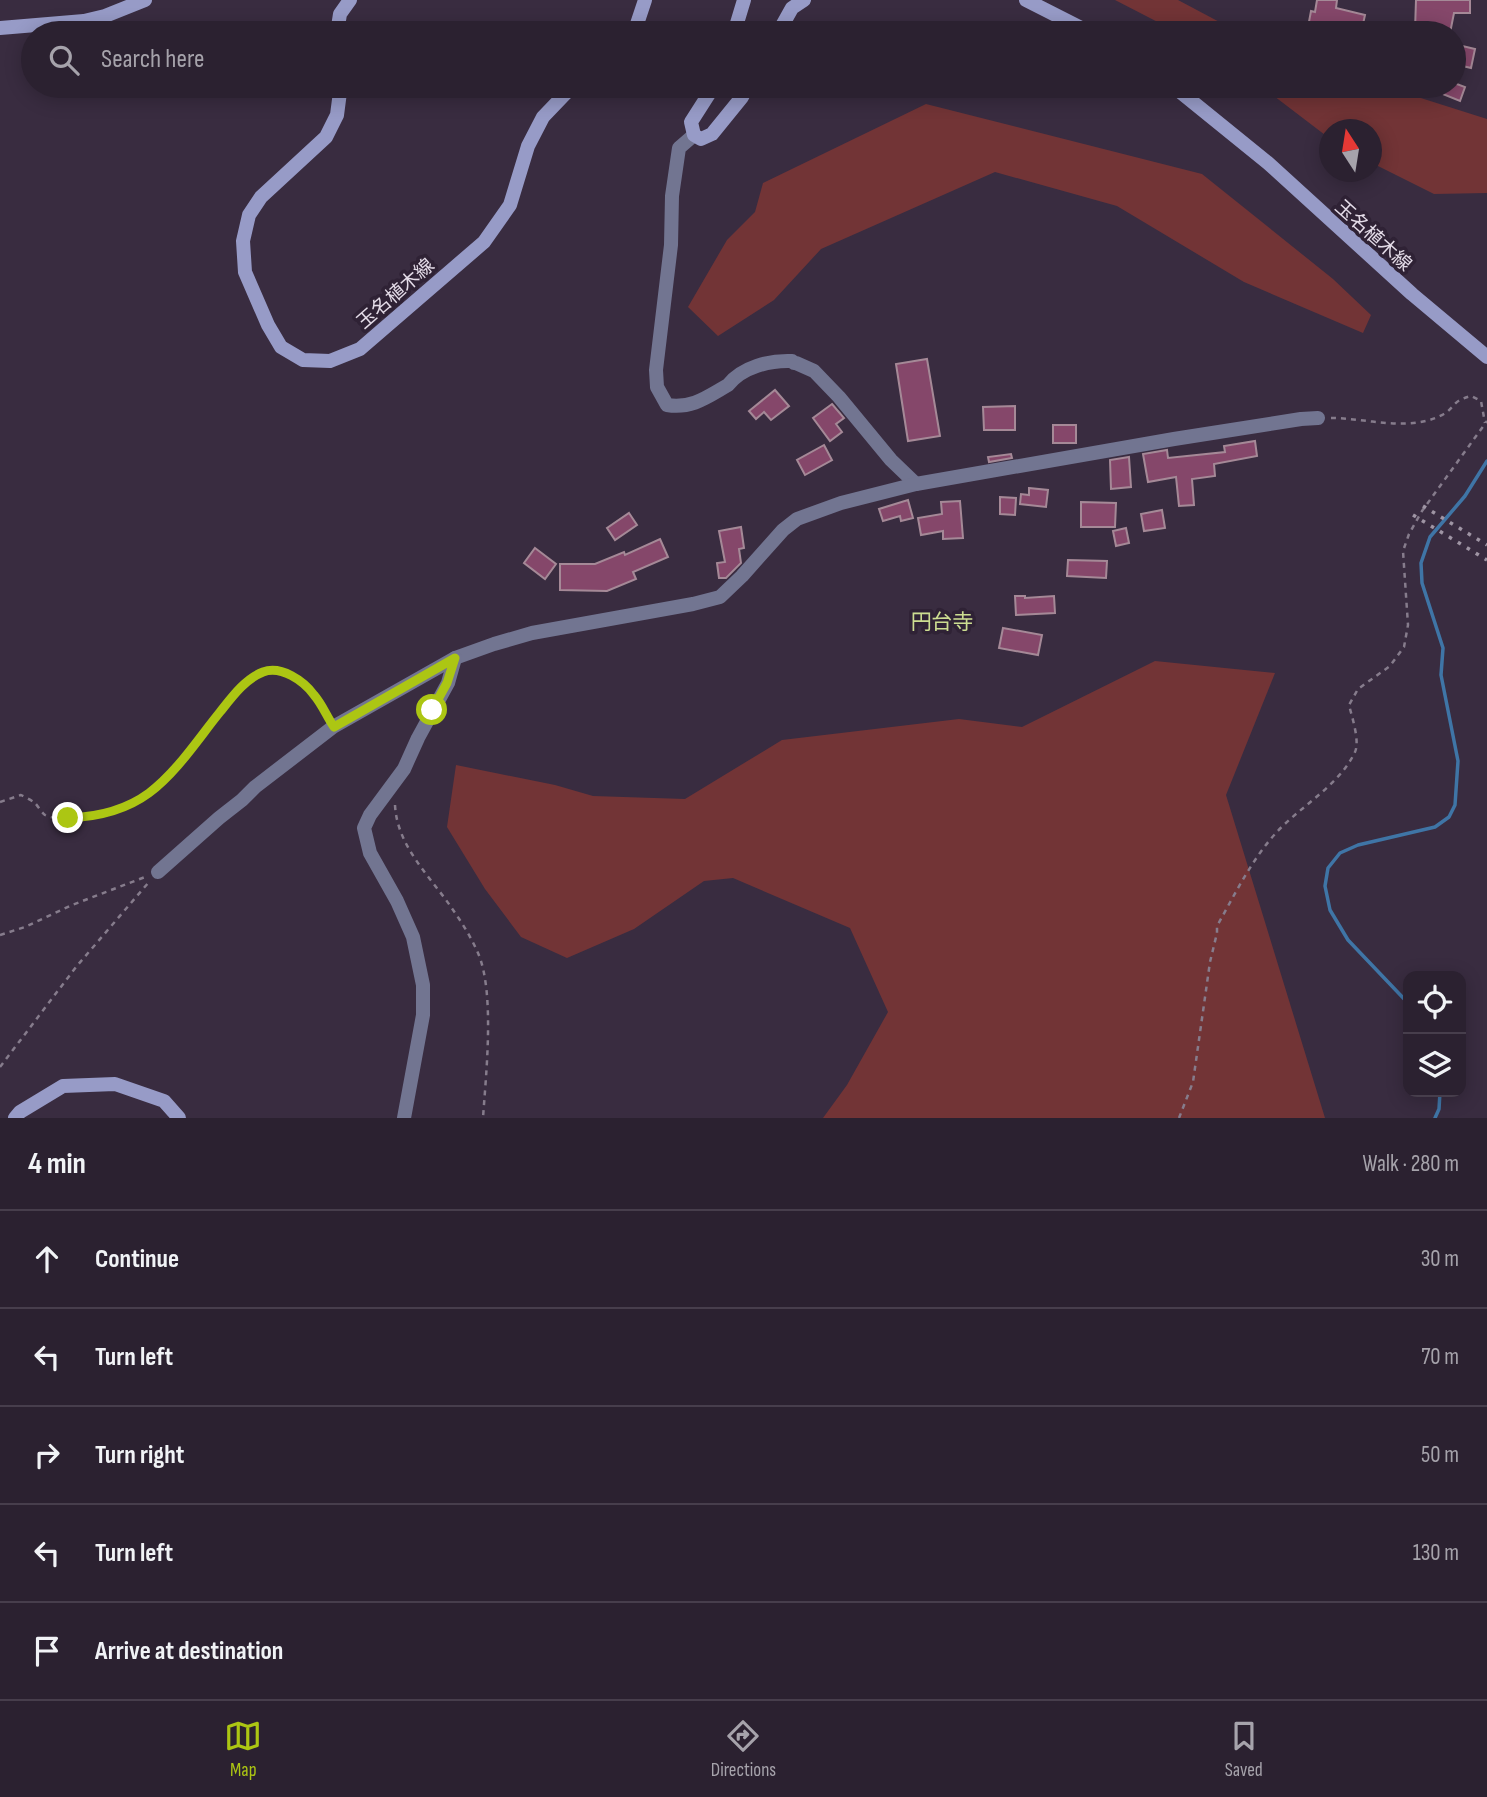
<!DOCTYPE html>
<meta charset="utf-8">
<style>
body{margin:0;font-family:"Sofia Sans Condensed","Noto Sans JP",sans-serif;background:#372e3c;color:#f1f3f6}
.controls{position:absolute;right:21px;bottom:21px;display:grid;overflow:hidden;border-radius:14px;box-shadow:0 4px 18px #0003}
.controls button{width:63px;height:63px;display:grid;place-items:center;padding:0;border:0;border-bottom:2px solid #473e4c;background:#2b2130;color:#f1f3f6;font:35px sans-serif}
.compass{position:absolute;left:1319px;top:119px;width:63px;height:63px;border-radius:50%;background:#2b2130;box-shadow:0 4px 18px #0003;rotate:348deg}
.stop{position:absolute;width:21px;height:21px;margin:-16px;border:5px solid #acc613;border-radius:50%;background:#fff}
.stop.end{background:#acc613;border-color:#fff;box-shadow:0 2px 7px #0008}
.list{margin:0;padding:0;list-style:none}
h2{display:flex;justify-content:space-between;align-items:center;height:91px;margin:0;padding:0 28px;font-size:30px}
h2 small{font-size:23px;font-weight:400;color:#a6a3ab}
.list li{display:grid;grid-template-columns:46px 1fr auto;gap:21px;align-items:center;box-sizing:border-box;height:98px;padding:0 28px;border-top:2px solid #473e4c}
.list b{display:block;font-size:26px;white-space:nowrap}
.list em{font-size:23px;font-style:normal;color:#a6a3ab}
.icon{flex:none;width:38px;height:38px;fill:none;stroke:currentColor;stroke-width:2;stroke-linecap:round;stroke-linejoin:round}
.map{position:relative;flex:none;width:1487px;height:1118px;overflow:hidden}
.search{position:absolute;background:#2b2130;box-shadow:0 4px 18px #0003;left:21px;right:21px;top:21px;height:77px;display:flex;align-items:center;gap:18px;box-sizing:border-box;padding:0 24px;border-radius:38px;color:#a6a3ab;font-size:26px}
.sheet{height:581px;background:#2b2130}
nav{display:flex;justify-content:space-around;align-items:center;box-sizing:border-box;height:98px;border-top:2px solid #473e4c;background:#2b2130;font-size:19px;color:#a6a3ab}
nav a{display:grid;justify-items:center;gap:4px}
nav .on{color:#acc613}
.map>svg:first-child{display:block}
</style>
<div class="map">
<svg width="1487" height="1118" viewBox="0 0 1487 1118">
<rect width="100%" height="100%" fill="#392c40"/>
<g fill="#723436">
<polygon points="1115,0 1178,0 1227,26 1244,33 1179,33"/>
<polygon points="1261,86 1383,86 1487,119 1487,193 1434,194 1372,163 1372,130 1330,130 1329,138"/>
<polygon points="926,104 1202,174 1333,279 1371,315 1363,333 1244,282 1117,206 995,172 821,249 774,300 718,336 688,307 727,240 755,212 763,183"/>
<polygon points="1155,661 1275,673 1226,795 1325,1118 823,1118 847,1085 888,1012 850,928 733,878 704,881 634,929 567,958 521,937 485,889 447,827 456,765 555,785 593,796 685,799 782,740 959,719 1022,727"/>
</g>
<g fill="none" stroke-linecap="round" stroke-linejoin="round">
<g stroke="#3f75a6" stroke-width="3.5">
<polyline points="1408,1003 1348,940 1330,910 1325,886 1328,868 1340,853 1358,845 1435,827 1449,817 1455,805 1458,761 1441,675 1443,648 1422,583 1421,563 1430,537 1465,496 1487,461"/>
<polyline points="1435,1118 1439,1109 1440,1092"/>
</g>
</g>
<g fill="#85476a" stroke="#a58997" stroke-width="2">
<polygon points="1317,0 1337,0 1336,8 1365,15 1361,33 1341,33 1320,28 1308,27 1311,11 1315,12"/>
<polygon points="1416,0 1470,0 1470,13 1454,13 1450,33 1432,33 1433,30 1415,30"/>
<polygon points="1454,44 1475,49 1471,68 1454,64"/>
<polygon points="1454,83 1465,87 1460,101 1423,86 1454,86"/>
<polygon points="927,359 940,436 908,441 896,364"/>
<polygon points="775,390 789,406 771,420 764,412 756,419 749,411"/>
<polygon points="832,404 844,418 836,424 842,432 830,441 813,418"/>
<polygon points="1015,406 1015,430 984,430 983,407"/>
<rect x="1053" y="425" width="23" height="18"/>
<polygon points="1255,441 1257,456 1214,464 1215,476 1192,479 1194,505 1179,506 1176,477 1148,482 1143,454 1167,450 1168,458 1225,452 1224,446"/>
<polygon points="824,445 832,460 805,475 797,460"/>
<polygon points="1011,454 1012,458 989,462 988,457"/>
<polygon points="1129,457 1131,487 1111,489 1110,460"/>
<polygon points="1029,488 1048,490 1046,507 1020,504 1021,494 1029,495"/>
<polygon points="1000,497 1016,498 1015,515 1000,514"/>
<polygon points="908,500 913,518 901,521 900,516 883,521 879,509"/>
<polygon points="960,501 963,538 943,539 943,531 921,535 918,518 942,514 941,502"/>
<polygon points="1081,502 1116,503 1115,527 1081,527"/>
<polygon points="1162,510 1165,528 1144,531 1141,514"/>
<polygon points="629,513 637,525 615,540 607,528"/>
<polygon points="741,527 744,548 739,549 741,563 726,578 719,578 717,563 725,562 719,531"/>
<polygon points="1126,528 1129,543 1116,546 1113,531"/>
<polygon points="660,539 668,557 633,572 636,579 607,591 560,590 560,564 595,564 624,552 625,555"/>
<polygon points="535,548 556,564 545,579 524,563"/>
<polygon points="1068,560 1107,561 1106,578 1067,576"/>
<polygon points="1015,596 1025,596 1025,598 1054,596 1055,613 1016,615"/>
<polygon points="1003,628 1042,635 1038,655 999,648"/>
</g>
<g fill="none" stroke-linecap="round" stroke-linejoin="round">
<g stroke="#867c8c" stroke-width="2.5" stroke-dasharray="5 5" stroke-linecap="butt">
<path d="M1331,418C1368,418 1409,433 1444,414C1450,411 1454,403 1460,400C1464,398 1467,397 1471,396L1481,401L1485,423"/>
<path d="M0,802L21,795C25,797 31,800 35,803C38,806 41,812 45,815C57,821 86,818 98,815C128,807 149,795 171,773C195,748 233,682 264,672C282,666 303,681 314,694C320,701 324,710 328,717"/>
<path d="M395,805C397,846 429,875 451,907C461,921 471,937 478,953C495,992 486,1074 483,1118"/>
<polyline points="0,935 25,927 72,905 145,877"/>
<polyline points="0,1067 76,967 149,882"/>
<path d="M1179,1118L1193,1082L1210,962L1217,933V926C1235,894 1251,861 1275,834C1299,807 1339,786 1355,752C1360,741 1352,717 1349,705L1358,689L1390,666L1404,647L1408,625L1403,551L1409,534L1422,511L1487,421"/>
</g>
<g stroke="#727591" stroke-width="14">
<path d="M694,135L679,148L672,196L671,245L656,370L657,387L667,405C692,409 707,397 728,385C742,367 770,360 792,361L794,363H796L814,371L839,397L891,460L916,484"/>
<polyline points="158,872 219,818 242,800 255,787 333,727 455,658 494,644 532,633 693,604 720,597 742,576 783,530 797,519 841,503 916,484 1174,439 1301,419 1318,418"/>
<polyline points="404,1118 423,1015 423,985 413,937 397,901 370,853 364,828 370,815 404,769 418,738 448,683 455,658"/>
</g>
<g stroke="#979bc7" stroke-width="14">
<polyline points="1026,0 1091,33"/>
<polyline points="0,28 84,21 105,16 145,0"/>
<polyline points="337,33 340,14 350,0"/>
<polyline points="634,33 645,0"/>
<polyline points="734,33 744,0"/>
<polyline points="778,33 792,8 804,0"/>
<polyline points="340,86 340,92 337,115 326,137 261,197 249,215 243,241 245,272 268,325 281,347 303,360 330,361 360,349 484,242 510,205 528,146 543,117 566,93 576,86"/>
<polyline points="714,86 691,122 694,135 701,139 712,134 742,97 748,86"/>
<polyline points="1173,86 1268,163 1412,294 1487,357"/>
<polyline points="15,1118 20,1112 63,1086 115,1084 164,1101 179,1118"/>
</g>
<g stroke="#9f95a4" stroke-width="3.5" stroke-dasharray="3.5 7" stroke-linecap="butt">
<polyline points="1423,506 1487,545"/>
<polyline points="1413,515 1487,560"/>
</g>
</g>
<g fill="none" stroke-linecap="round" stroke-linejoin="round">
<path stroke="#acc613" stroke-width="9" d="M68,818C96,817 126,810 149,793C177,772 198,739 220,712C232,697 245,679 263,672C281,665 304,681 314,695C322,704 327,717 334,727L455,658L447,683L432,710"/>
</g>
<g text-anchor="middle" stroke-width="7" stroke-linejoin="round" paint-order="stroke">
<g font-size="19" fill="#e4dce8" stroke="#2f2235">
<text transform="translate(1374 235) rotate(42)" y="7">玉名植木線</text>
<text transform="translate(395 293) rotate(-41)" y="7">玉名植木線</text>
</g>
<g font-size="21" fill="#ccdd91" stroke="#2f2235">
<text x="942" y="629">円台寺</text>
</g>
</g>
</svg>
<div class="controls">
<button><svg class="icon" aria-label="locate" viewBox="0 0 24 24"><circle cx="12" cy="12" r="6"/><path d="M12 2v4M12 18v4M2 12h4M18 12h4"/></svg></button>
<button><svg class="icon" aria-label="layers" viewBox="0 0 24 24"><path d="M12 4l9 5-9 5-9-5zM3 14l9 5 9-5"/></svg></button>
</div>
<svg class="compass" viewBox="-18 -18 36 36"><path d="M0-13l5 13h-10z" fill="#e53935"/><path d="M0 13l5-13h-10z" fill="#a6a3ab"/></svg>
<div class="stop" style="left:432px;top:710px"></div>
<div class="stop end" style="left:68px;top:818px"></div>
<div class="search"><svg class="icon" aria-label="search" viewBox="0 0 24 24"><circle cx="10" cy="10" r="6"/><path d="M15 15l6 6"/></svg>Search here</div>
</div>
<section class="sheet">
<h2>4 min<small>Walk · 280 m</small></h2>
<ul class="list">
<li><svg class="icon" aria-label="ahead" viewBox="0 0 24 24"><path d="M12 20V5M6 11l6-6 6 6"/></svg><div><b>Continue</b></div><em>30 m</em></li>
<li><svg class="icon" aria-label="left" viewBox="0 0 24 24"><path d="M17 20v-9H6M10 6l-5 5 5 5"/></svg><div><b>Turn left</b></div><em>70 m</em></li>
<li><svg class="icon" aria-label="right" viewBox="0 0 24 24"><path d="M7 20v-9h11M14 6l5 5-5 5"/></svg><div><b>Turn right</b></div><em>50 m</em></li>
<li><svg class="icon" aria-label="left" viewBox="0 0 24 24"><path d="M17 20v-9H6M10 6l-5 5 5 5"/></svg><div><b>Turn left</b></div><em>130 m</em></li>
<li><svg class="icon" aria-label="arrive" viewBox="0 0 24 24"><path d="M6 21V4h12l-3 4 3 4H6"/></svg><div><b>Arrive at destination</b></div></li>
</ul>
</section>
<nav>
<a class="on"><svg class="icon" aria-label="map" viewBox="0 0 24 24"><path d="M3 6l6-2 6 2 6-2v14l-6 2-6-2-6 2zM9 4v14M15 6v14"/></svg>Map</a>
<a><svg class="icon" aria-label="directions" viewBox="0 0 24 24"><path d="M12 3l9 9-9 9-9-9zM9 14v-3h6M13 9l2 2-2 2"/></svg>Directions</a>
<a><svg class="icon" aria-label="saved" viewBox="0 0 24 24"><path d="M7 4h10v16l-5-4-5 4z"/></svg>Saved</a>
</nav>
